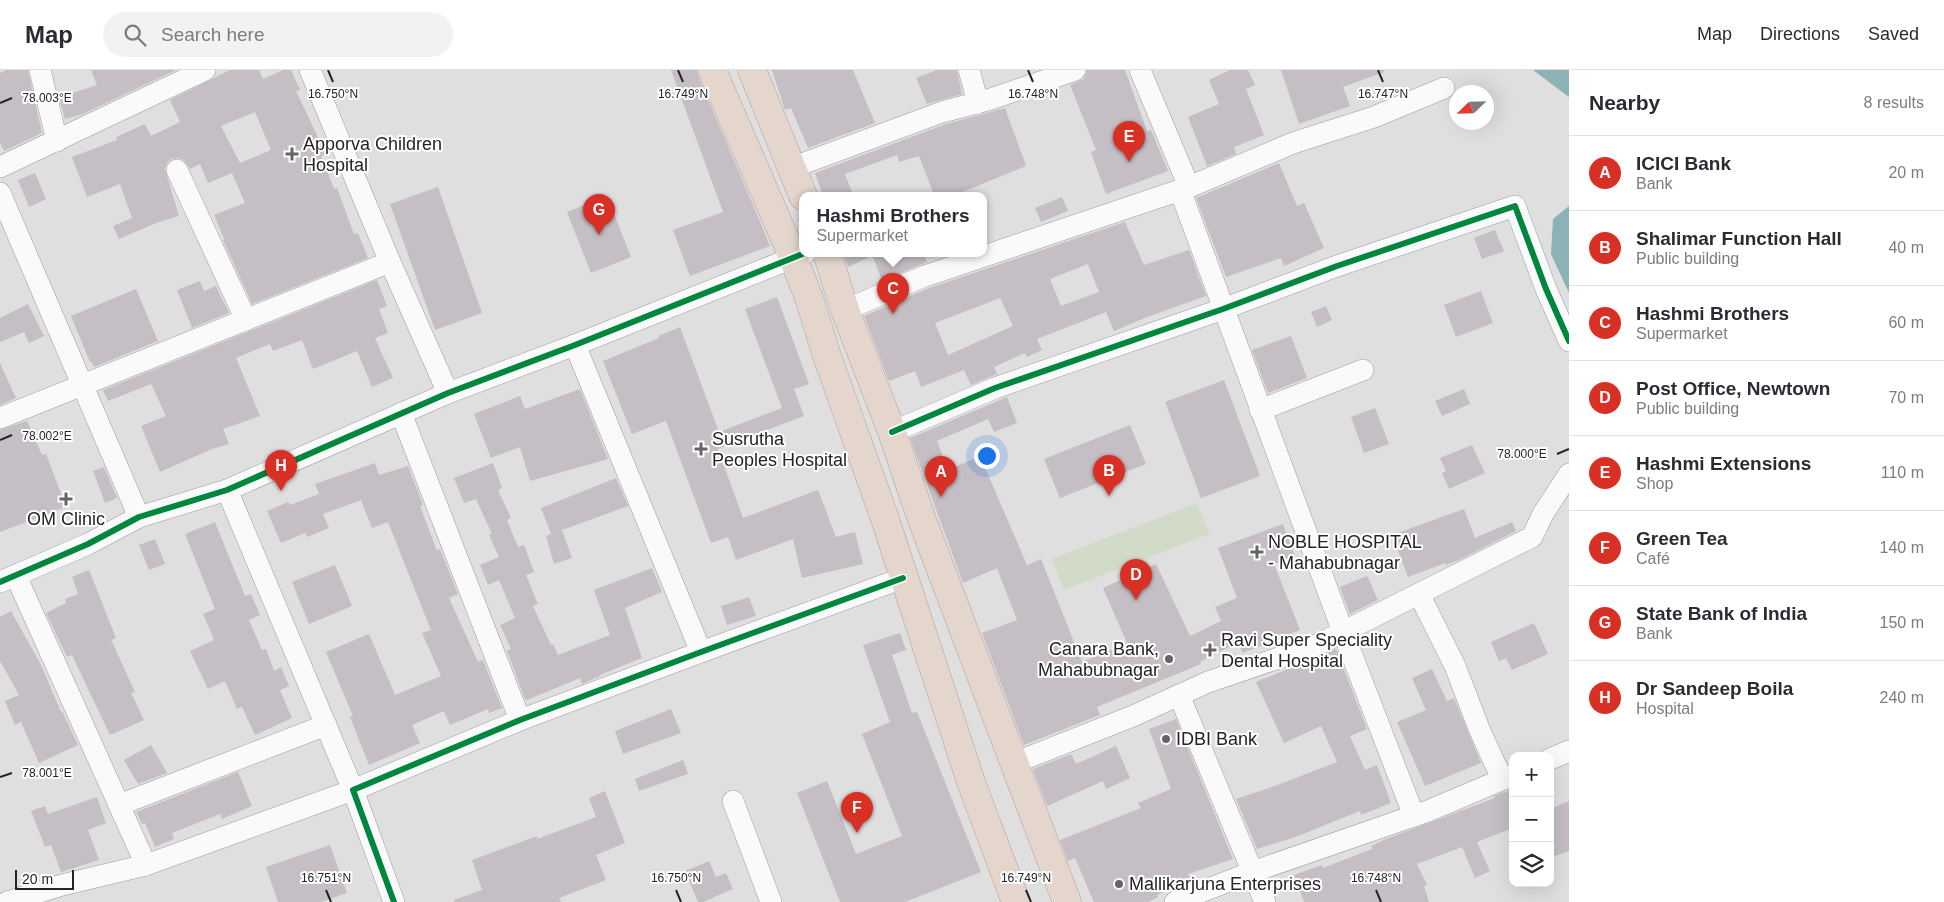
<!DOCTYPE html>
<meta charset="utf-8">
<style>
body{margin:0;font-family:Helvetica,sans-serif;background:#f2f2f3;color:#2b2b33}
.controls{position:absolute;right:15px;bottom:15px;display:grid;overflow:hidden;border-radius:10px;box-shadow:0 5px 20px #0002}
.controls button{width:45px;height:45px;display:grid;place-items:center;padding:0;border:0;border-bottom:1px solid #e1e1e2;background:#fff;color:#2b2b33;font:25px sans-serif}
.compass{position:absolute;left:1449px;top:15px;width:45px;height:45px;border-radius:50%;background:#fff;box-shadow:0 5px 20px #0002;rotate:247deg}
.scale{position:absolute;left:15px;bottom:12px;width:59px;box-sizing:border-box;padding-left:5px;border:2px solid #242425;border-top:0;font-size:14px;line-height:18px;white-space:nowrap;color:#242425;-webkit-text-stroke:4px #fff;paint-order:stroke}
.you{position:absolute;left:986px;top:385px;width:18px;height:18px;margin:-12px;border:4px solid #fff;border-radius:50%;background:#1a73e8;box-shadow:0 0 0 8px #1a73e833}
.badge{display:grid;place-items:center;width:32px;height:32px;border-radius:50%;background:#d93025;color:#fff;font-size:16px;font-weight:700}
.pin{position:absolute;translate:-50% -41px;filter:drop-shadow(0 1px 2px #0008)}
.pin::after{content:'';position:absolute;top:26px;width:18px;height:15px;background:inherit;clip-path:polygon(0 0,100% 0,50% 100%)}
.popup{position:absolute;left:799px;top:122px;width:188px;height:65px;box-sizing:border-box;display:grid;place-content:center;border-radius:10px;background:#fff;filter:drop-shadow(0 1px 4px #0005);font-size:16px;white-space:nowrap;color:#7c7c81}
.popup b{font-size:19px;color:#2b2b33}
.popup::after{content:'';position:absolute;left:50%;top:100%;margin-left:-10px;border:10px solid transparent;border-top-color:#fff}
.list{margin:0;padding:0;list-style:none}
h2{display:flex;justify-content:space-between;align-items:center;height:65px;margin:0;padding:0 20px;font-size:21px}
h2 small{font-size:16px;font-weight:400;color:#7c7c81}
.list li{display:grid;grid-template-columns:32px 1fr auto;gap:15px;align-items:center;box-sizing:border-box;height:75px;padding:0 20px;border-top:1px solid #e1e1e2}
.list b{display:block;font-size:19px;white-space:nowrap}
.list p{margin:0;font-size:16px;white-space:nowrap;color:#7c7c81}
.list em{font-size:16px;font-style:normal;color:#7c7c81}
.icon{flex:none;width:28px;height:28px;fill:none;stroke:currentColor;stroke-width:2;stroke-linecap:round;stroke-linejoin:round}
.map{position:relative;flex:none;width:1569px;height:832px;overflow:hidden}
header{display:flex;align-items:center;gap:30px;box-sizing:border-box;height:70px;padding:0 25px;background:#fff;border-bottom:1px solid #e1e1e2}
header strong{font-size:24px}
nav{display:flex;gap:28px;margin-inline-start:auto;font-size:18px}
.search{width:350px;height:45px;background:#f2f2f3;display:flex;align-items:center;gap:12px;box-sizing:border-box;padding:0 18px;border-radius:28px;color:#7c7c81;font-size:19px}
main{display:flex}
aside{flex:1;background:#fff}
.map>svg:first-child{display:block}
</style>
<header>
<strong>Map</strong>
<div class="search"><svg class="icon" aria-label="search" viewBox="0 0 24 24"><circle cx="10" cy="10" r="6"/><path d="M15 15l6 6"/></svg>Search here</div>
<nav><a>Map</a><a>Directions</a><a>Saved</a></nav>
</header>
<main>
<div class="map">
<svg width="1569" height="832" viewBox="0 0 1569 832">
<rect width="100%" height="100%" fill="#dfdfe0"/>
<polygon fill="#d1dbc7" points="1197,433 1209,464 1064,520 1052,489"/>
<g fill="#8cb2b5">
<polygon points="1533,0 1569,0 1569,27"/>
<polygon points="1569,136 1569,223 1551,184 1553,149"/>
</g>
<g fill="#c5bec4" fill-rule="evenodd">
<polygon points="7,0 28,0 42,63 4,81 0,73 0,3"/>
<polygon points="91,0 176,0 83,44 65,49 59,27 97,15"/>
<path d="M230,0H259L263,9L283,0H291L300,20L296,21L326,84L321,86L334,119L337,118L354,164L358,163L368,188L252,234L223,170L224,169L214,145L245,133L232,103L208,113L200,94L190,99L184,90L178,88L171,89L167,93L165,99L179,146L156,153L119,169L113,156L132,148L120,114L87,127L72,87L117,70L116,67L145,54L151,66L180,52L170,30ZM255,42L271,80L240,93L221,56Z"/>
<polygon points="671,0 697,0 698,6 759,149 770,176 690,206 673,160 723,142"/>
<polygon points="772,0 853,0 875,53 808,78 791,38 785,40"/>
<polygon points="937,0 957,0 962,24 927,34 916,8"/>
<polygon points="1087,0 1125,0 1147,61 1151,60 1168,101 1106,124 1091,82 1096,80 1070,15 1084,9"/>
<polygon points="1230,0 1248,0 1255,15 1246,19 1264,65 1234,77 1236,84 1207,96 1188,47 1219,34 1209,10"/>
<polygon points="1281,0 1384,0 1384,2 1343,17 1350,36 1299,54"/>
<polygon points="1005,38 1026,96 955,125 934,125 919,86 899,92 897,85 845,104 853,125 823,125 815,103 946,54"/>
<polygon points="1279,93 1297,136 1304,133 1324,178 1284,196 1281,188 1226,207 1196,128"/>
<polygon points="35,103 46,129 29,137 18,110"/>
<polygon points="438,117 482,243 435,260 390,134"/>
<polygon points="607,126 631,187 591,203 567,142"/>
<polygon points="1062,127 1068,141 1041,152 1035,138"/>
<path d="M1125,152L1144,195L1189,180L1206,226L1147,247L1114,261L1106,242L1037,269L1042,280L1027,287L1025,283L994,297L997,304L971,315L964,300L921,317L915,301L889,311L864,246L929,218ZM1088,194L1099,222L1061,236L1050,209ZM1000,228L1013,256L948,285L935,253Z"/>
<polygon points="1495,160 1504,181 1482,189 1474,168"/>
<polygon points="843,183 878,183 848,197"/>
<polygon points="885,183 923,183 927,192 882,211 873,187"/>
<polygon points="377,210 387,236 379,239 388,263 375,268 393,308 372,317 357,281 313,299 302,270 273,281 270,274 236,288 260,346 223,359 229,374 212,379 160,402 141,356 166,346 151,314 108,331 103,320"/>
<polygon points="200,211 204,221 216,216 229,243 192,258 177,220"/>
<polygon points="136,219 158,271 94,297 91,291 90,292 71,246"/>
<polygon points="1481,221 1493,253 1456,267 1444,235"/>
<polygon points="777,227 809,314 794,319 804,346 718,379 743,448 818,420 836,467 855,462 863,494 802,508 793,469 736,490 728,467 711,473 666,351 632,364 603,291 659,268 658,266 680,257 719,362 782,338 745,239"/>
<polygon points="28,234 44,266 29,273 24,262 0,272 0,248"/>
<polygon points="1326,236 1332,250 1317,257 1311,242"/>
<polygon points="1291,266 1307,308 1268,323 1252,280"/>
<polygon points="0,293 16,328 0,335"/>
<polygon points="1224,310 1260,406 1201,428 1165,332"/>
<polygon points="580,319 608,389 530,411 520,377 491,388 474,344 520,326 525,339"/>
<polygon points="1464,319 1470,334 1442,346 1435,331"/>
<polygon points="1007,327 1017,353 994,362 988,349 937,371 948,400 980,386 1027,495 1041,489 1082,592 1127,573 1103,518 1156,494 1190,566 1221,551 1215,537 1237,528 1218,478 1283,454 1295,486 1274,494 1300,560 1243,583 1238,573 1231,576 1200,592 1201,594 1097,637 1100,645 1024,675 982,563 1017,550 997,498 963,513 910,368"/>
<polygon points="1375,338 1389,374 1364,383 1351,347"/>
<polygon points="27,351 42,385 46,384 66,437 0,462 0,360"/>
<polygon points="1130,355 1146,394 1060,428 1044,389"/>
<polygon points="1472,375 1485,403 1449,419 1442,403 1446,401 1440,388"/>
<polygon points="375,393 379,405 408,396 423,435 420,436 437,481 440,479 458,524 449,528 478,592 483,590 502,638 489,643 488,639 450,655 444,641 412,655 420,673 369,695 350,647 353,646 326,582 369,564 395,625 441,606 422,563 431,560 388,452 372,458 361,430 323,444 329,458 307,467 305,463 281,473 267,441 288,432 290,435 319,424 315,414"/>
<polygon points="493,393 502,418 498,420 511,448 507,450 518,477 524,475 534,502 526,505 538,534 533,536 551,575 553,574 558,585 610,565 594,520 652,498 662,522 625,538 642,588 600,605 600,606 582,614 580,608 527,630 525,629 507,581 511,579 500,555 515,548 499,510 488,515 480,495 499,487 489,465 492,464 476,429 464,433 454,408"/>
<polygon points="104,397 117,428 105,433 93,401"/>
<polygon points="616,408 628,436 551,464 541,438"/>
<polygon points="1464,439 1475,468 1512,452 1516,461 1459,490 1446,495 1445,493 1408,507 1392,465"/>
<polygon points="215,452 245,526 251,524 260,545 249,550 262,580 266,579 274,601 281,597 289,616 280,620 292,648 255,665 242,637 237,639 225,611 208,619 190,581 214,570 203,544 215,539 185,464"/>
<polygon points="562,460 572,488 554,494 546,466"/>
<polygon points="155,469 165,494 149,500 139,475"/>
<polygon points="335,495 352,536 309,554 292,512"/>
<polygon points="89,500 116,568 111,570 135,622 131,623 144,650 110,665 72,585 67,587 46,543 66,533 65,529 78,524 72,507"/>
<polygon points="1367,506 1378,530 1350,544 1340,517"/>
<polygon points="749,527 756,546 727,555 721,536"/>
<polygon points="11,541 41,595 61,642 62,641 78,675 39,693 21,652 15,655 5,631 19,625 0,591 0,547"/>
<polygon points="1534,553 1548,584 1512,600 1506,588 1499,591 1491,572"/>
<polygon points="900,563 906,580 892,585 912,643 917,642 981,802 905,832 840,832 797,723 827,711 856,784 902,766 862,664 890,652 863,575"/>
<polygon points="1336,579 1367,659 1350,666 1365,700 1377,695 1391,733 1361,745 1360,741 1298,766 1257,779 1236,729 1275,716 1337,692 1321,656 1284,673 1256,612"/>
<polygon points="1432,599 1447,631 1454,628 1481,693 1425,716 1397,652 1426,640 1412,608"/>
<polygon points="671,639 681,663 623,684 615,661"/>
<polygon points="1176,649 1233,789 1188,804 1191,810 1157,825 1158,827 1148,832 1094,832 1075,788 1068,791 1060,770 1141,738 1138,733 1171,719 1149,659"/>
<polygon points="151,675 167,703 138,714 124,690"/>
<polygon points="1116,676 1130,708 1106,719 1103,711 1047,736 1033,699 1071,684 1076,694"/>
<polygon points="683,690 688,704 639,721 635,709"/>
<polygon points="238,702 252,736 222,749 220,744 172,763 174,769 155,777 145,753 142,754 136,742"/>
<polygon points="1513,719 1513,758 1477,772 1490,801 1475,808 1462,777 1417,794 1427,815 1424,816 1429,832 1304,832 1294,805 1322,795 1323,798 1372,779 1371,776 1386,769 1495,728 1494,726"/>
<polygon points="605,721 625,773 596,785 606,810 559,828 561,832 454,832 454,830 482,820 472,790 537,766 537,769 596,747 589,728"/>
<polygon points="97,727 106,753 88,760 99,790 61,802 51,775 45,777 31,741 45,736 48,744"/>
<polygon points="1569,731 1569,781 1550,788 1550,739"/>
<polygon points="330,775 347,823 321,832 278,832 266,797"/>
<polygon points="709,791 716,807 726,803 733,819 703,832 698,832 685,801"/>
</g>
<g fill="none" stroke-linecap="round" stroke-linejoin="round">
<defs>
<g id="minor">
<polyline points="40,0 57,71"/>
<polyline points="310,0 390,192 448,323"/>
<polyline points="969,0 978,33"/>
<polyline points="1140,0 1189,117"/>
<polyline points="0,97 205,0"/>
<polyline points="791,98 942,42 991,29 1075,0"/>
<polyline points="177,100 246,250"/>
<polyline points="1180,120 1343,562 1414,746"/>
<polyline points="0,123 139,447"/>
<polyline points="845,240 925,206 1189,117 1293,73 1374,47 1444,18"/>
<polyline points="575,275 701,582"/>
<polyline points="1260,340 1363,300"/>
<polyline points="401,343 520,650"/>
<polyline points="0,348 390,192"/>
<polyline points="892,362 995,318 1223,239 1337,196 1515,136 1546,219 1569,271"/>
<polyline points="16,506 146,795"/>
<polyline points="0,512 88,474 139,447 227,420 448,323 575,275 805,183"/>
<polyline points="1419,524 1455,596 1480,661 1502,709"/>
<polyline points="1179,625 1265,832"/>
<polyline points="1550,689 1569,681"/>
<polyline points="1014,693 1133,646 1208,612 1317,575 1532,467 1543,444 1569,404"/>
<polyline points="733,731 771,832"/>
<polyline points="119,735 326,655"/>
<polyline points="7,832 62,815 146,795 353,720 227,420"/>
<polyline points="394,832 353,720 520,650 701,582 903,508"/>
<polyline points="1175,832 1252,802 1428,741 1513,705"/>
</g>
<g id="highway">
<polyline points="712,0 793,187 809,228 827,286 885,449 971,712 1016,832"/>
<polyline points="752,0 803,126"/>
<polyline points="827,183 845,240 892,362 922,450 1067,832"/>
</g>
</defs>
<use href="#minor" stroke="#9c9c9d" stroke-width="22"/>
<use href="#highway" stroke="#b0a197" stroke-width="29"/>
<use href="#minor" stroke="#fafafa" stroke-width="21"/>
<use href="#highway" stroke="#e4d6cd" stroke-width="28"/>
<defs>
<g id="cycleway">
<polyline points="892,362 995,318 1223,239 1337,196 1515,136 1546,219 1569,271"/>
<polyline points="0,512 88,474 139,447 227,420 448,323 575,275 805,183"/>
<polyline points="394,832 353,720 520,650 701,582 903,508"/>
</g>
</defs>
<use href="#cycleway" stroke="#fff" stroke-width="9"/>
<use href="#cycleway" stroke="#00873e" stroke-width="6"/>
</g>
<path fill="none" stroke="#242425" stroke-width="2" d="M328,0L333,12M678,0L683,12M1028,0L1033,12M1378,0L1383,12M0,33L12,28M0,370L12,365M1557,384L1569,379M0,707L12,703M326,820L331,832M676,820L681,832M1026,820L1031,832M1376,820L1381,832"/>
<g fill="#656566" stroke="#fff" stroke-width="2">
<path d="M289.5 76.5h5v5h5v5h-5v5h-5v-5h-5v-5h5z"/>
<path d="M698.5 371.5h5v5h5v5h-5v5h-5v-5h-5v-5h5z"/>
<path d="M63.5 421.5h5v5h5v5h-5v5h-5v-5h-5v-5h5z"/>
<path d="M1254.5 474.5h5v5h5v5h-5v5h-5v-5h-5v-5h5z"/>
<path d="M1207.5 572.5h5v5h5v5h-5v5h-5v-5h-5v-5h5z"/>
<circle cx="1169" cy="589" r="5"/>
<circle cx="1166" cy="669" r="5"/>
<circle cx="1119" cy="814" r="5"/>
</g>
<g text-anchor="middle" stroke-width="4" stroke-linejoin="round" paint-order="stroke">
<g font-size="18" fill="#242425" stroke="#fff" text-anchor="start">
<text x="303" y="80">Apporva Children<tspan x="303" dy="21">Hospital</tspan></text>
<text x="712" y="375">Susrutha<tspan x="712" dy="21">Peoples Hospital</tspan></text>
<text x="66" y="455" text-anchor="middle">OM Clinic</text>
<text x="1268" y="478">NOBLE HOSPITAL<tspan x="1268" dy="21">- Mahabubnagar</tspan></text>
<text x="1221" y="576">Ravi Super Speciality<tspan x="1221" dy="21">Dental Hospital</tspan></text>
<text x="1159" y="585" text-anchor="end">Canara Bank,<tspan x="1159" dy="21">Mahabubnagar</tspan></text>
<text x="1176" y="675">IDBI Bank</text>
<text x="1129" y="820">Mallikarjuna Enterprises</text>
</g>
</g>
<g font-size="12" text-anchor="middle" fill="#242425" stroke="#fff" stroke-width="4" stroke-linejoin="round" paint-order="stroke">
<text x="333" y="28">16.750°N</text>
<text x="683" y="28">16.749°N</text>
<text x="1033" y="28">16.748°N</text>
<text x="1383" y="28">16.747°N</text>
<text x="47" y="32">78.003°E</text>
<text x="47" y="370">78.002°E</text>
<text x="1522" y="388">78.000°E</text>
<text x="47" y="707">78.001°E</text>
<text x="326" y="812">16.751°N</text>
<text x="676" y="812">16.750°N</text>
<text x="1026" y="812">16.749°N</text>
<text x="1376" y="812">16.748°N</text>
</g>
</svg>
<div class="controls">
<button>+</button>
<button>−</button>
<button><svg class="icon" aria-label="layers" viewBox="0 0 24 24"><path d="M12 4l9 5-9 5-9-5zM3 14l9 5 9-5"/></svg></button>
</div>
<svg class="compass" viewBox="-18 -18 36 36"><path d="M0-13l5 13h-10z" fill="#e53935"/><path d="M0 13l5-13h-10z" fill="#7c7c81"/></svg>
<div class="scale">20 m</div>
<div class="you"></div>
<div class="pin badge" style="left:941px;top:427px">A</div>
<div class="pin badge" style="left:1109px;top:426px">B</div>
<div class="pin badge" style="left:893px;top:244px">C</div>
<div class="popup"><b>Hashmi Brothers</b>Supermarket</div>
<div class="pin badge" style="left:1136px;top:530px">D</div>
<div class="pin badge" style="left:1129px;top:92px">E</div>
<div class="pin badge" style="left:857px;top:763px">F</div>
<div class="pin badge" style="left:599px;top:165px">G</div>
<div class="pin badge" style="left:281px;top:421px">H</div>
</div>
<aside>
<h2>Nearby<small>8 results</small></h2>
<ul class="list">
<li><span class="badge">A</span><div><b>ICICI Bank</b><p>Bank</p></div><em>20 m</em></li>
<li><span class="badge">B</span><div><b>Shalimar Function Hall</b><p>Public building</p></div><em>40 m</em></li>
<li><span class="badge">C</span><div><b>Hashmi Brothers</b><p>Supermarket</p></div><em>60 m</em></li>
<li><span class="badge">D</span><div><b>Post Office, Newtown</b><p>Public building</p></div><em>70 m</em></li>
<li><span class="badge">E</span><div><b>Hashmi Extensions</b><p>Shop</p></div><em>110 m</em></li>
<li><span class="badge">F</span><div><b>Green Tea</b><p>Café</p></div><em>140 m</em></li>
<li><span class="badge">G</span><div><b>State Bank of India</b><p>Bank</p></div><em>150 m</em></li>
<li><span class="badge">H</span><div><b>Dr Sandeep Boila</b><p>Hospital</p></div><em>240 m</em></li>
</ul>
</aside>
</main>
